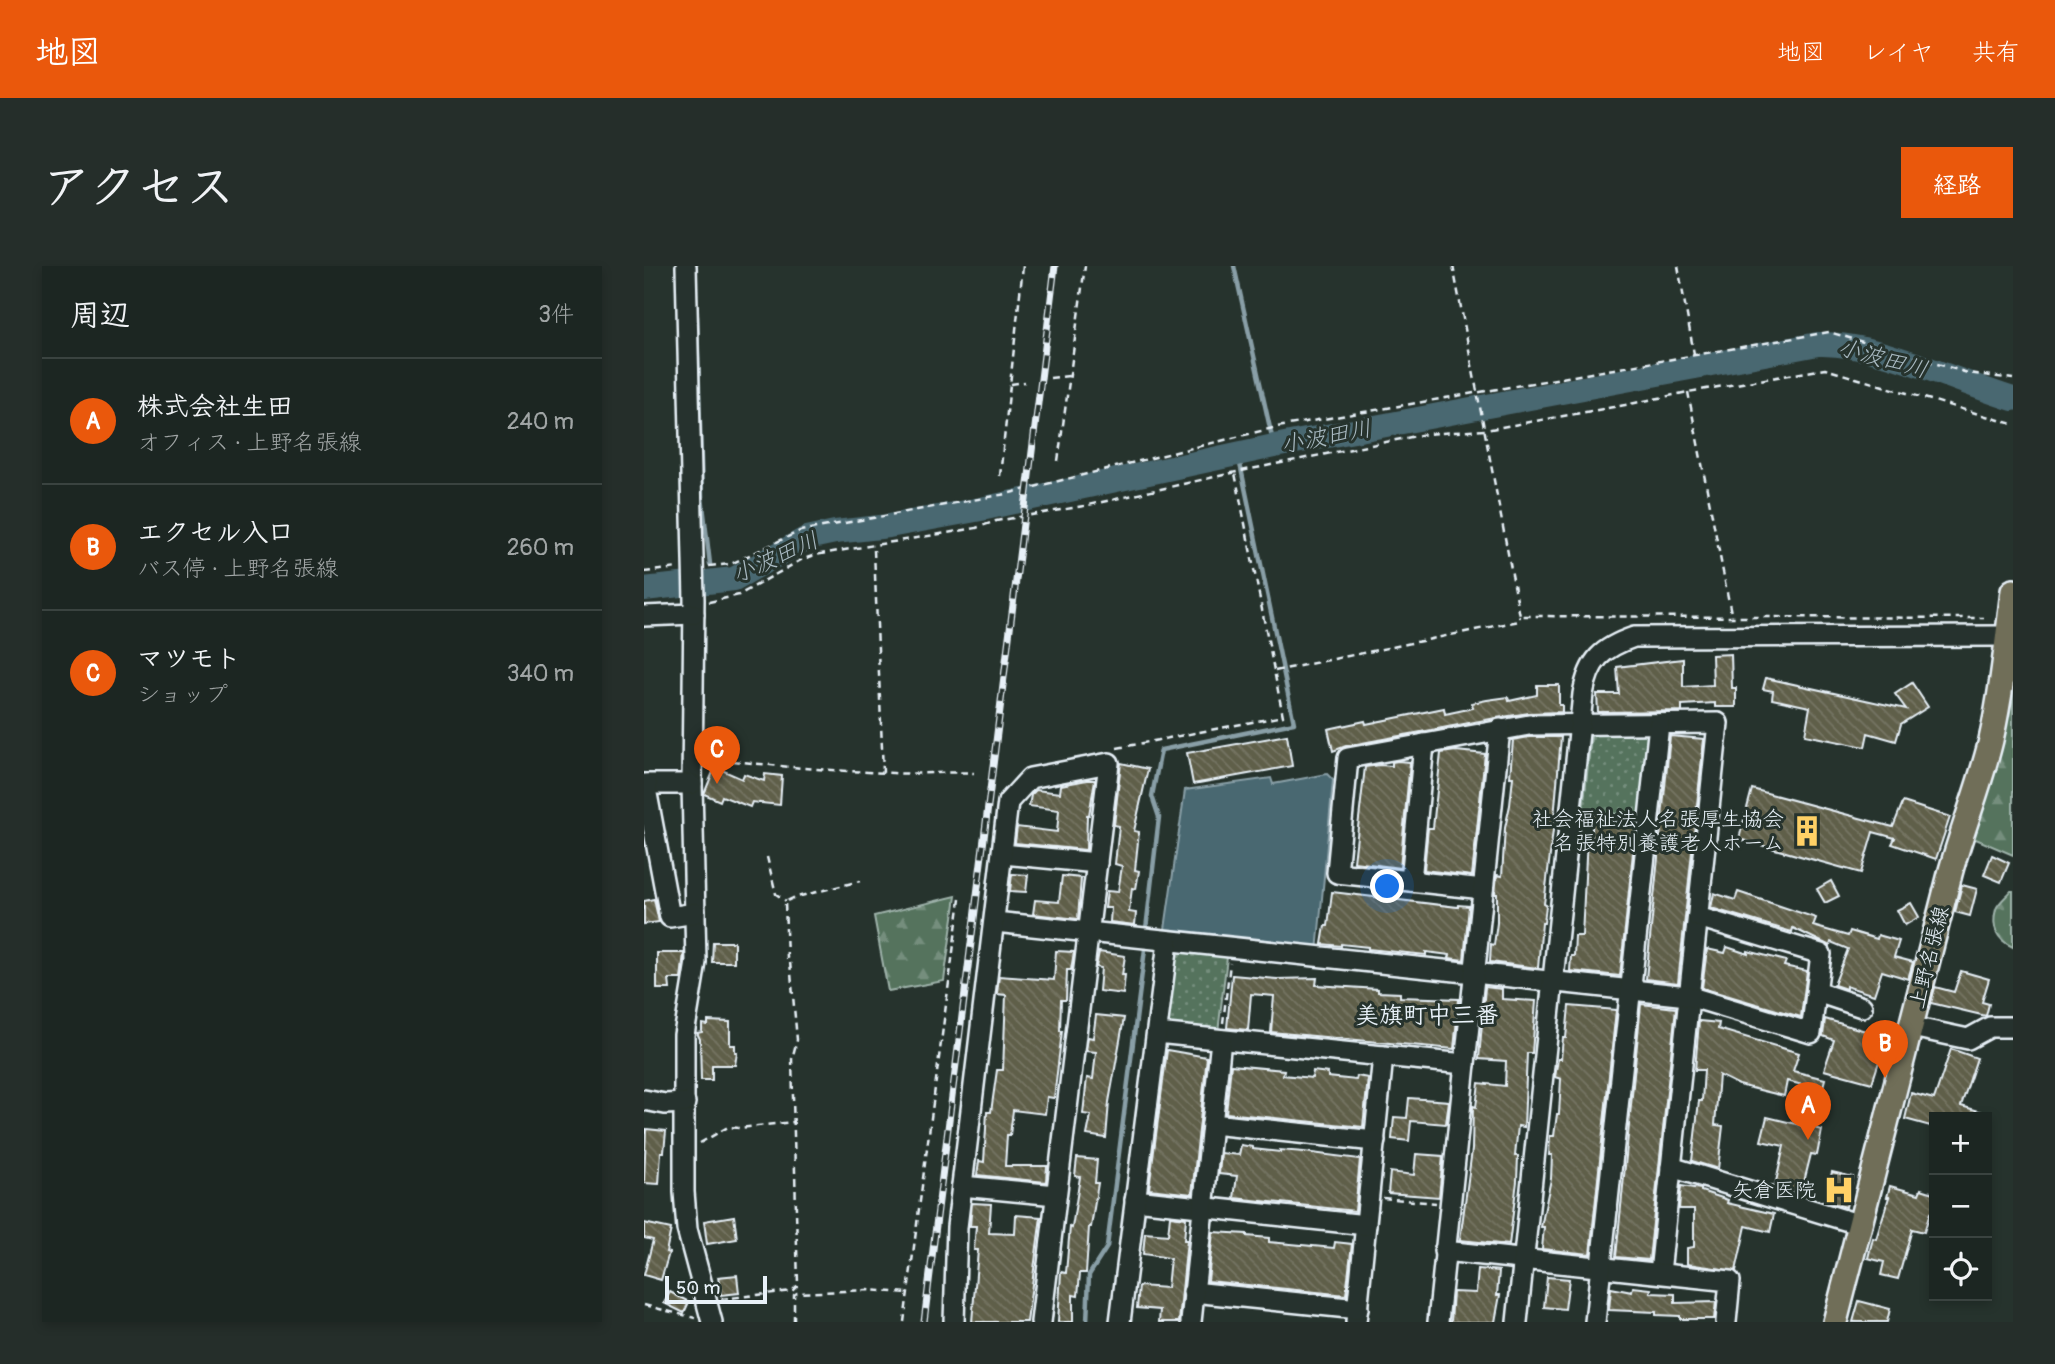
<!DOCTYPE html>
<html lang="ja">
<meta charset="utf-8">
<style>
body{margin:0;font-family:Pangolin,"Klee One",sans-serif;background:#252e2a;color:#f1f3f6}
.controls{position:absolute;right:21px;bottom:21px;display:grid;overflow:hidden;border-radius:0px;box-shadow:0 4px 10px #0003}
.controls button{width:63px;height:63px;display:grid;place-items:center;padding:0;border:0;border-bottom:2px solid #3a4340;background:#1c2622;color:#f1f3f6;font:35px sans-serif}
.scale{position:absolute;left:21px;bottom:18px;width:102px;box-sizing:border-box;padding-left:7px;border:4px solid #e8f1f8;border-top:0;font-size:19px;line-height:24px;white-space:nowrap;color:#e8f1f8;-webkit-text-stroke:5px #26332d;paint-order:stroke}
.you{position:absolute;left:744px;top:621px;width:24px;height:24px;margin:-18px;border:5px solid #fff;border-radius:50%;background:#1a73e8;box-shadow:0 0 0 10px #1a73e833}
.badge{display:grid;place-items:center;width:46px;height:46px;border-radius:50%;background:#ea580c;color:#fff;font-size:23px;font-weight:700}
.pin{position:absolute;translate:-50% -58px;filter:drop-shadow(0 2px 4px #0008)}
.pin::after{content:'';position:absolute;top:37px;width:24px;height:21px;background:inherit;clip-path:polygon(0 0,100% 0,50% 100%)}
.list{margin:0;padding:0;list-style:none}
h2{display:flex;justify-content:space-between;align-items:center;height:91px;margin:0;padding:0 28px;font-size:30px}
h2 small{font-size:23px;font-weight:400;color:#a0a5a5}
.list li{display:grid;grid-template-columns:46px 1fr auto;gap:21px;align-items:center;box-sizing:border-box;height:126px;padding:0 28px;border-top:2px solid #3a4340}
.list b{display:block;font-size:26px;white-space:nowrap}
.list p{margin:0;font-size:23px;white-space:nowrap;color:#a0a5a5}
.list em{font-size:23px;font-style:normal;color:#a0a5a5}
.icon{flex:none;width:38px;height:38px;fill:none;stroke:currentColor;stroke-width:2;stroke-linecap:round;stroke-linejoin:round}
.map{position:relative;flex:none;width:1369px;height:1056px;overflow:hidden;border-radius:0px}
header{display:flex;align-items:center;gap:42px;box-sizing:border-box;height:98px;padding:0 35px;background:#ea580c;color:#fff}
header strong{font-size:33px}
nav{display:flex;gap:38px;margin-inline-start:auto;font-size:24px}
.intro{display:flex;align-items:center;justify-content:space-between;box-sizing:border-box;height:168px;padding:0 42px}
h1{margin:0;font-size:49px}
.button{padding:18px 32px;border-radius:0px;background:#ea580c;color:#fff;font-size:24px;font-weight:700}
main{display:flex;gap:42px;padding:0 42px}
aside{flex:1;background:#1c2622;border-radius:0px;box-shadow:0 4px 10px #0003}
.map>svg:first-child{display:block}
</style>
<header>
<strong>地図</strong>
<nav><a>地図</a><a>レイヤ</a><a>共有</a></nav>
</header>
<div class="intro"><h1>アクセス</h1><a class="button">経路</a></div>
<main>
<aside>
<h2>周辺<small>3件</small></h2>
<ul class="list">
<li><span class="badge">A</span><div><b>株式会社生田</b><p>オフィス · 上野名張線</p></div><em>240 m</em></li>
<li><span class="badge">B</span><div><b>エクセル入口</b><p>バス停 · 上野名張線</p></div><em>260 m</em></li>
<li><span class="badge">C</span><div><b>マツモト</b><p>ショップ</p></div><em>340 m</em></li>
</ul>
</aside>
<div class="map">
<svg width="1369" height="1056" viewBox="0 0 1369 1056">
<defs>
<pattern id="forest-firs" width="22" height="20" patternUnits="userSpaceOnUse" patternTransform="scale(1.75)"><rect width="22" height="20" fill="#54735d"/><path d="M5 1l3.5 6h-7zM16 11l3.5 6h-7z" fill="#758e7d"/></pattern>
<pattern id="park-dots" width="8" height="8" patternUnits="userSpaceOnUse" patternTransform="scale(1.75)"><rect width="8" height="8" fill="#54735d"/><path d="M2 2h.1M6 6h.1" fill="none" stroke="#758e7d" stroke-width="1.8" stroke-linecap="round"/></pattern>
<pattern id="building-back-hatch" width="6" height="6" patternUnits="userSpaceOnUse" patternTransform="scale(1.75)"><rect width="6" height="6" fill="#5f5e49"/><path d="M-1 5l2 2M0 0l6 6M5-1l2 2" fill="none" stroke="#767664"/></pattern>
</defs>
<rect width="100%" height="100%" fill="#26332d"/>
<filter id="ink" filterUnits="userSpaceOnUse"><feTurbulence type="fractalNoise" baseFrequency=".0143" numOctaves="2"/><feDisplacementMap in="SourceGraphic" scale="14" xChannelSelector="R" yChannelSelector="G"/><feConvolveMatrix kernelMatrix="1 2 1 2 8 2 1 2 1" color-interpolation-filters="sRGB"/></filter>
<g filter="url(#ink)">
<g fill="url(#forest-firs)" stroke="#9eb2aa" stroke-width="2">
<polygon points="1369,382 1369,589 1320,568"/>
<path d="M1367,625H1369V681C1353,674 1347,662 1352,643C1354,637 1363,630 1367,625Z"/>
<polygon points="312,630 300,715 244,725 230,650"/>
</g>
<g fill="url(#park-dots)" stroke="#9eb2aa" stroke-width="2">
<polygon points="1001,464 1007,473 998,550 939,545 947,471 951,466"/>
<polygon points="536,686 583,691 574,766 524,762 521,756 529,690"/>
</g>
<polygon fill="#4a6871" stroke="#899fa7" stroke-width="2" points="683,508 689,514 673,686 520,670 541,524 627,512 629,518"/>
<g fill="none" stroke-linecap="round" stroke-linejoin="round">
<g stroke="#899fa7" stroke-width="4.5">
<polyline points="590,0 630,180"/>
<polyline points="53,50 58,231 66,298"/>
<polyline points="502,663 515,551 508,530 517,484 650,457 594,188"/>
<polyline points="443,1056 445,1009 463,981 501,683"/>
</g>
<path stroke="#4a6871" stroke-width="24" d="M0,323L90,313L163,272L191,266L245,260L337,243L630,180L1174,78C1233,76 1310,115 1369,133"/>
</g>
<g fill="url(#building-back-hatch)" stroke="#e8f1f8" stroke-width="2">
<polygon points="1087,388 1088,422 1092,422 1092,441 1071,441 1071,437 1038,439 1038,445 954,446 953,428 975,428 973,401 1039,393 1039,421 1069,419 1068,389"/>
<polygon points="1122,412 1262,443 1251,428 1268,417 1284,441 1257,458 1252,475 1224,467 1221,481 1161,469 1166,441 1128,433 1129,425 1119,423"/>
<polygon points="893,419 915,419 915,439 918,439 918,446 885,447 852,452 702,480 689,485 684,463 721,455 722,458 800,442 801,448 829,442 828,437 843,434 864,431 865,435 893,429"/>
<polygon points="643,469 648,500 549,518 543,487"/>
<polygon points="1026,470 1060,473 1034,717 1002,713"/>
<polygon points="885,471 917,471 909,564 900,638 902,639 900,657 898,657 894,702 846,696 847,678 850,679 853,657 853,628 851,628 853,609 858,610 861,562 866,539 869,511 866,511 869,474"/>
<polygon points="812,485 841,488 828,610 780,604 784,562 789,562 797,487"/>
<polygon points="754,495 766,496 756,602 710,596 721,501 736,499 748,500 748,496"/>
<polygon points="477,497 504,503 490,565 495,566 491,604 495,605 492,623 488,622 485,646 492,647 491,659 466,656 467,642 461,642 463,625 474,626 478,600 471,598 475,560 470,559"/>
<polygon points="71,501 98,513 100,508 120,515 121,508 138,510 136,539 108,536 106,541 78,530 76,535 60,528"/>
<polygon points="443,514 451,514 445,549 443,549 442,584 371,577 373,561 413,566 415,544 385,540 387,529 392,524 416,527 417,519"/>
<polygon points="1108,523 1249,561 1259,536 1306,551 1292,593 1248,578 1251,572 1229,566 1217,607 1095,573"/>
<polygon points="948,548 967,548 967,556 992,558 976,710 926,705 927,690 930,690 931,670 938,670 943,572 948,572"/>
<polygon points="1348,589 1365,597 1357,616 1340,609"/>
<polygon points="368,608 384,609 382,626 366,625"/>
<polygon points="418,610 437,612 434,653 389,648 391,634 415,636"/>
<polygon points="1187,615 1195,630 1181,637 1173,623"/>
<polygon points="1318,619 1333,623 1326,650 1311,646"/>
<polygon points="688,626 814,641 814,639 825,640 820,694 805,692 806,689 782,686 782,689 724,683 724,681 697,678 697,680 678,678 681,660 684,660"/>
<polygon points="1094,626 1172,652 1169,660 1204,670 1206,665 1233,673 1234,669 1255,675 1250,691 1269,696 1264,713 1238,705 1230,729 1202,720 1202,723 1190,719 1204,683 1187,676 1186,680 1149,662 1148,666 1067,642 1070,627 1091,634"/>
<polygon points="10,633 15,656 0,658 0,635"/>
<polygon points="1267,637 1275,651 1261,659 1253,644"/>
<polygon points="69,676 90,676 90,696 68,696"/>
<polygon points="1083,681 1104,688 1104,685 1142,695 1140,700 1163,705 1157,751 1058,722 1063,683 1081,687"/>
<polygon points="412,685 430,686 427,704 423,704 422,734 417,734 416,765 418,765 410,832 403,831 401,848 369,844 366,869 363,869 361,900 403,900 402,916 333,909 335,895 340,896 343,846 347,846 353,804 359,804 362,729 353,728 355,710 410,714"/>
<polygon points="455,686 481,690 478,709 481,709 479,728 455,725 457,702 452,701"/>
<polygon points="13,687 40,687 37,713 25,713 26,723 13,723"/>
<polygon points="1317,705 1345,713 1338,736 1345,738 1342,750 1287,737 1291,721 1310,726"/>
<polygon points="588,709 633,713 673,712 672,719 734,723 734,726 756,727 756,731 815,733 810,783 627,766 630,730 607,728 604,764 583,762"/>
<polygon points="841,721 858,723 858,733 892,735 888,787 883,787 880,861 874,860 871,890 874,890 873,915 865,979 816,974 828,884 829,840 832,841 835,817 861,820 862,795 835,793"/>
<polygon points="997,738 1032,742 1005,994 972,991"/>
<polygon points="925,740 972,744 946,988 898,983 900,961 897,961 907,913 908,889 905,889 906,870 910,870 913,848 915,848 917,813 911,811 914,793 917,793 919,772 922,772"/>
<polygon points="452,749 480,752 465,836 462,872 443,869 447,849 439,848 443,812 449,813 452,786 442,785 444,771 449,772"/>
<polygon points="1181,753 1225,766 1227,763 1244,768 1228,817 1180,804 1190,774 1179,770"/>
<polygon points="64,755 86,756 86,779 91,779 91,786 93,786 91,799 68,799 68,814 57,814 56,773 53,767 58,766 58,758 64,759"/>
<polygon points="1055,755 1075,757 1074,763 1155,787 1149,805 1181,813 1178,824 1143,815 1140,830 1095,819 1075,809 1071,859 1079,860 1074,903 1048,895 1055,835 1058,835 1060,804 1051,804"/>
<polygon points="1307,783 1333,792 1317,840 1346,848 1346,851 1290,851 1290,861 1261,853 1267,827 1290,833"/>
<polygon points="523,784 563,791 548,928 505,923"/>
<polygon points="587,799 640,804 639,809 668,812 669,805 684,807 684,811 712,814 713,810 724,812 719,861 582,847"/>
<polygon points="765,832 805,835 802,858 767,855 765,875 748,873 750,851 763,852"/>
<polygon points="1123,851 1178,864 1173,889 1167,888 1157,928 1131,920 1140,880 1117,875"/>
<polygon points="2,863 22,865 20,886 17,886 15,918 0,917"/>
<polygon points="597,879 609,881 609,883 636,886 636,884 660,886 716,893 711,945 590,932 593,910 575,908 577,887 595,889"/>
<polygon points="772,888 799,890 795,931 744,927 746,906 770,909"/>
<polygon points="433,892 453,894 451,917 454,917 447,961 445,961 442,1007 436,1007 434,1030 429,1029 429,1056 414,1056 417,1006 422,1007 426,961 428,962 436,911 431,910"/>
<polygon points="1188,906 1209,911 1202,941 1181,935"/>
<polygon points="1037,920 1057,923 1057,925 1084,934 1083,937 1130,948 1126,966 1102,960 1092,1005 1043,998 1043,982 1050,981 1050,943 1035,943"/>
<polygon points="1246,920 1275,928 1277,923 1290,927 1290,949 1286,947 1280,966 1268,963 1254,1013 1237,1009 1240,996 1224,992 1229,972 1232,973 1245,931 1243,931"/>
<polygon points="328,937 347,938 345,967 371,968 372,949 397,951 383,1056 328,1056 334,984 330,984 332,960 326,960"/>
<polygon points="90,950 93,973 63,978 60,955"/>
<polygon points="526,950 542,952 540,974 543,974 535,1056 515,1056 516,1044 493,1042 495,1020 523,1022 526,992 499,988 501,967 524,969"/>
<polygon points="0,957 27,963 22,986 25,987 17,1014 0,1009 9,974 0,972"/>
<polygon points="569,966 603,968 603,970 625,972 625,976 690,982 691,976 708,978 702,1029 564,1015"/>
<polygon points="834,1003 855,1005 853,1029 856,1029 851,1056 807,1056 809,1026 832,1027"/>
<polygon points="93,1009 95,1027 77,1029 74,1011"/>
<polygon points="903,1011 925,1013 921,1043 900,1041"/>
<polygon points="989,1021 1007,1023 1006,1027 1031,1028 1031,1037 1072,1036 1070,1053 1036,1053 1036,1050 1012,1049 1012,1046 965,1044 967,1022 988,1026"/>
<polygon points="26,1026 45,1036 40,1047 20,1037"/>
<polygon points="1215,1035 1246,1043 1243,1056 1209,1056"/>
</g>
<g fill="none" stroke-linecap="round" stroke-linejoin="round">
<defs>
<g id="minor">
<polyline points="42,0 50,334 48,518 52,696 40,769 40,926 43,963 68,1056"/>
<polyline points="0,350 50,348"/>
<polyline points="0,518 48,518"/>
<polyline points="3,518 3,528 26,651 51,647"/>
<polyline points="359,588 453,597"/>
<polyline points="767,615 780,478"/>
<polyline points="839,623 693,607 704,492 885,459 1074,457 1016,1007"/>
<polyline points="351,656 1044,730 1167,767 1177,688 1054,651"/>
<polyline points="1173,726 1218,741"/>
<polyline points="1268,761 1324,773 1346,761 1369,761"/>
<polyline points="513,767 739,790 712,1056"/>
<polyline points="739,790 821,798"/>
<polyline points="0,834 21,838 41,837"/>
<polyline points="568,858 731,875"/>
<polyline points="1027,901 1217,959"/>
<polyline points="318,920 412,929"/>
<polyline points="491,934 722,959"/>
<polyline points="800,985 1086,1015 1082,1056"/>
<polyline points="549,1026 714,1043"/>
<polyline points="310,1056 313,961 364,536 386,512 465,497 397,1056"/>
<polyline points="476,1056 524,676"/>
<polyline points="547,1056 577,774"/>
<polyline points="794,1056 856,463"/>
<path d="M873,1056L939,428C945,394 958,382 990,371L1363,370"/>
<polyline points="951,1056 1015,458"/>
</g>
<path id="major" d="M1191,1056L1306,608C1318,563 1336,520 1347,474C1358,425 1363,374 1369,325"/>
</defs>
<use href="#minor" stroke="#e8f1f8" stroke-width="24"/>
<use href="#major" stroke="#e8f1f8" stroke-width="28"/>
<g stroke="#e8f1f8" stroke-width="2.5" stroke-dasharray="7 5" stroke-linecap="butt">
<polyline points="809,0 876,350 1340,352"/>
<polyline points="1034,0 1050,88"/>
<polyline points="406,112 426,110"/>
<polyline points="367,118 381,116"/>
<polyline points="1044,126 1088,352"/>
<polyline points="414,195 441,0"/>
<polyline points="356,210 379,0"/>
<polyline points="230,284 239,507"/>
<polyline points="65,300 87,298 156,265 362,228 633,161 1185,66 1324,107 1369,113"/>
<polyline points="0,306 34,302"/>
<polyline points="65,336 95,329 157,294 171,289 332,262 352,255 440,240 602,204 782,168 841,164 981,139 1044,126 1181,103 1369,158"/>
<polyline points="631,405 875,355 876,350"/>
<polyline points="473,482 639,450 591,207"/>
<path d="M65,492C126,500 187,505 249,507C276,509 303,505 330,507"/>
<polyline points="123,591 132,628 142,635"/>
<polyline points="579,757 586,697"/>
<polyline points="56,877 84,861 95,862 149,856"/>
<polyline points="739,932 792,937"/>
<polyline points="77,1033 148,1025 154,1019 148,793 153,774 146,696 143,692 141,636 149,632 216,615"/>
<polyline points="0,1039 51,1052"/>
<polyline points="150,1056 150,1029 153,1027 223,1024 264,1027"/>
<polyline points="260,1056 316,633"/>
</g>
<use href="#minor" stroke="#26332d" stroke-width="19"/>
<use href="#major" stroke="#706e59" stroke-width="23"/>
<defs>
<polyline id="rail" points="280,1056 411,0"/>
</defs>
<use href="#rail" stroke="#e8f1f8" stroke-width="7"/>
<use href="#rail" stroke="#26332d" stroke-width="4.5" stroke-dasharray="13" stroke-linecap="butt"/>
</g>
</g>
<defs>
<symbol id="building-bare" viewBox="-9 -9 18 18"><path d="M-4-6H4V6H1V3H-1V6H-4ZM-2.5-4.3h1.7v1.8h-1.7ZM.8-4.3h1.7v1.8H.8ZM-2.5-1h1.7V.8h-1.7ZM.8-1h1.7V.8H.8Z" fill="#ffd166" stroke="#26332d" stroke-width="2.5" paint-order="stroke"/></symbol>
<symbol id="hospital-bare" viewBox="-9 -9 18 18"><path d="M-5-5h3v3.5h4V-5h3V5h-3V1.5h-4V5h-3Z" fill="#ffd166" stroke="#26332d" stroke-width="2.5" paint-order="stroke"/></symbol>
</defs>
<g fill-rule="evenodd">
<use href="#building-bare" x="1141" y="543" width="44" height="44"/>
<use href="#hospital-bare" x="1173" y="902" width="44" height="44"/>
</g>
<g text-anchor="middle" stroke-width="6" stroke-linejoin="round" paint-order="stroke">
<g font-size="21" fill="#e8f1f8" stroke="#26332d" text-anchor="end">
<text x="1140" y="560">社会福祉法人名張厚生協会<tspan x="1140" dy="24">名張特別養護老人ホーム</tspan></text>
<text x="1172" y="931">矢倉医院</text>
</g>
<g font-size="21" fill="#e8f1f8" stroke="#26332d">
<text transform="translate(1285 691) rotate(-76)" y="7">上野名張線</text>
</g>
<g font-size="23" font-style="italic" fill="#a9bac2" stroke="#26332d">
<text transform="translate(1239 92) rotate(15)" y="8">小波田川</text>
<text transform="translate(682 170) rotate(-11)" y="8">小波田川</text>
<text transform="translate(131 291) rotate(-24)" y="8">小波田川</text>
</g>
<g font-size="24" font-weight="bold" fill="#e8f1f8" stroke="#26332d">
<text x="783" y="757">美旗町中三番</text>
</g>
</g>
</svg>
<div class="controls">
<button>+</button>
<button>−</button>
<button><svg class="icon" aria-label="locate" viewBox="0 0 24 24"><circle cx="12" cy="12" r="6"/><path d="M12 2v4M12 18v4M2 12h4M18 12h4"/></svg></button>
</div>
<div class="scale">50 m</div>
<div class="you"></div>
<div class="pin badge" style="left:1164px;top:874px">A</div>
<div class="pin badge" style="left:1241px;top:812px">B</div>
<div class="pin badge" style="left:73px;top:518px">C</div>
</div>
</main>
